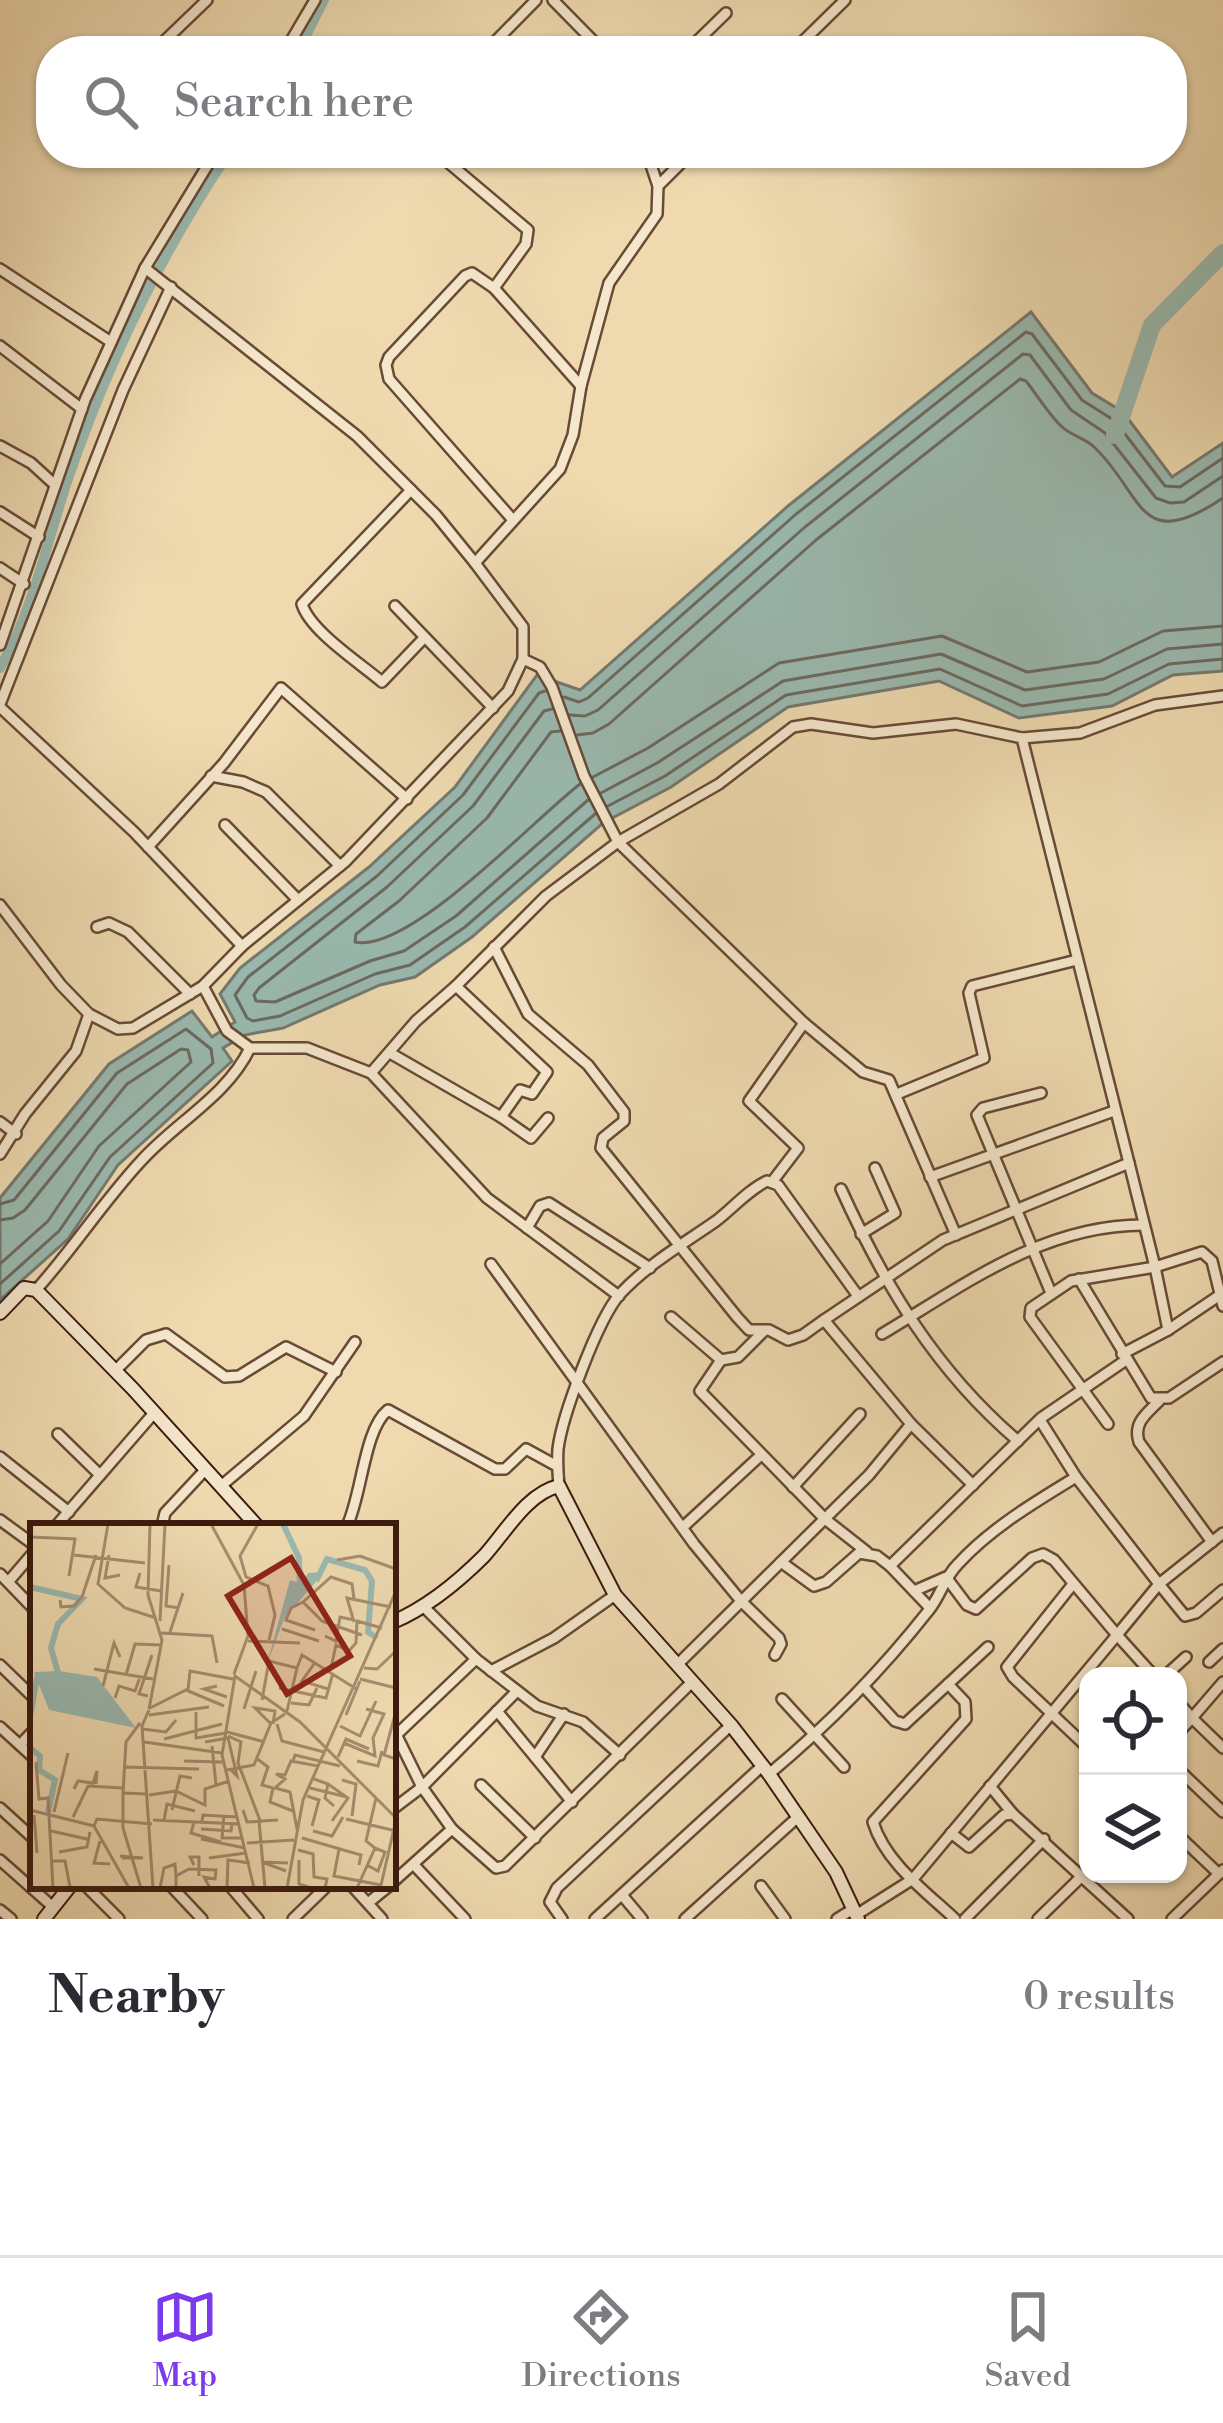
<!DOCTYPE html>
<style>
body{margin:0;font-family:"Libre Bodoni",serif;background:#f7f7f7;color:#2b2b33}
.controls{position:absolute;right:36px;bottom:36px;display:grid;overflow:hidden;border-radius:24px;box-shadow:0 3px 9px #0004}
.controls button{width:108px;height:108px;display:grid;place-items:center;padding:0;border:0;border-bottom:3px solid #e1e1e2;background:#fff;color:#2b2b33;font:60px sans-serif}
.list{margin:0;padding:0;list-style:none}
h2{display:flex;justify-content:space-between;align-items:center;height:156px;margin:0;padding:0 48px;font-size:51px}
h2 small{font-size:39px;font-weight:400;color:#7c7c81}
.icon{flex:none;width:66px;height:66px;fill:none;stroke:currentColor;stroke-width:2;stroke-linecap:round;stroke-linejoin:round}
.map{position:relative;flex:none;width:1223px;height:1919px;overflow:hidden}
.search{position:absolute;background:#fff;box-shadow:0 3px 9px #0004;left:36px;right:36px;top:36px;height:132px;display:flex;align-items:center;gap:30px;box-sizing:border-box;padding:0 42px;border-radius:48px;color:#7c7c81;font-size:45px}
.sheet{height:336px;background:#fff}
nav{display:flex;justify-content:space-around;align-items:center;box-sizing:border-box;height:168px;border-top:3px solid #e1e1e2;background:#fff;font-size:33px;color:#7c7c81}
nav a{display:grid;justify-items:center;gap:6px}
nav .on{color:#7c3aed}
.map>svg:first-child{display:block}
</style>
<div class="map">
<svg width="1223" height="1919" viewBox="0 0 1223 1919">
<rect width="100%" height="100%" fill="#efdab0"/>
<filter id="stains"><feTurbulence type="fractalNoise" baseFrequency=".00167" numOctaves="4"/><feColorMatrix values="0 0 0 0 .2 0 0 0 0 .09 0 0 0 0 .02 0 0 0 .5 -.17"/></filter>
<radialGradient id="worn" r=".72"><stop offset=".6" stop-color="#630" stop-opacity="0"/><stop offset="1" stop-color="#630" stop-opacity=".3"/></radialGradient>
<polygon fill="#9abab1" stroke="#747a70" stroke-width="3" points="1031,312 1092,393 1123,412 1172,477 1223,443 1223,671 1173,675 1112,706 1019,718 939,681 788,707 671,787 603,823 472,937 415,977 380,985 283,1028 245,1035 223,1048 232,1061 118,1165 68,1239 0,1300 0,1198 109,1064 192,1011 212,1037 235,1022 220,994 240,968 369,867 455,787 537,675 580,690 788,506"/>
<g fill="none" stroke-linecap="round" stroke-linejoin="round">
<g stroke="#6a6a60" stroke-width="3">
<polyline points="545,691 539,693 463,795 377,876 248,977 235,995 247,1018 253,1021 280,1016 375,974 410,965 465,927 595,814"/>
<polyline points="564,697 579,702 588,698 795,515 1026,332 1032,334 1082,400 1115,421 1165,486 1180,487 1223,458"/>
<polyline points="552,709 544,711 473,806 387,887 259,988 254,995 256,1001 275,1002 370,961 404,951 456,916 588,800"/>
<polyline points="570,715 585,716 598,710 805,527 1023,354 1030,355 1071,410 1105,433 1156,498 1170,503 1184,502 1223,476"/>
<path d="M560,731L551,732L487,818L399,901L356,934L355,942C409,954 534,819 580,784"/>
<path d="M577,735L593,733L609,724L816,540L1020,379L1026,381C1037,395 1048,413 1061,426C1070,435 1084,438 1093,446C1144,493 1137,556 1223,498"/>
<polyline points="593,777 648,748 779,663 942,636 1027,672 1099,662 1163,631 1223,626"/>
<polyline points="601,793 657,763 783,681 941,654 1025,690 1104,679 1167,649 1223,644"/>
<polyline points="608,806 665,776 786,695 940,669 1022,706 1108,694 1169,664 1223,659"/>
<polyline points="0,1204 14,1200 117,1073 186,1029 211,1049 213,1063 110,1157 59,1231 0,1284"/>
<polyline points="0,1220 13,1218 25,1210 127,1084 181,1049 188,1050 191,1062 99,1146 48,1221 0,1264"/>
</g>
<g stroke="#9abab1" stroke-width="10">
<polyline points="298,51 324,0"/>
<path d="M0,668C34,608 47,541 69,476C108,363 162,252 229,153"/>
</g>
<polyline stroke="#9abab1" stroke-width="18" points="1115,435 1152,325 1223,253"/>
<defs>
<g id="street">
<polyline points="553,0 603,51"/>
<polyline points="154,51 207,0"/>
<polyline points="285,51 315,0"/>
<polyline points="486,51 536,0"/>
<polyline points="687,51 726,13"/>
<polyline points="793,51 845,0"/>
<polyline points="437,153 528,230 526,244 494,288"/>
<polyline points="519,153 519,154"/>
<polyline points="658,186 691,153"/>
<polyline points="145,268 215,153"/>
<polyline points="0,269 111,342"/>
<polyline points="0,346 82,409"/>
<polyline points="0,446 31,463 54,484"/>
<path d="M411,490L302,604C310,631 360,663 382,682L424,638"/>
<polyline points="0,512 39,537"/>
<polyline points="513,520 389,379 386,365 389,357 465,276 472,273 494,288 581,386"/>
<polyline points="0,568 24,584"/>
<polyline points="395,606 493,708"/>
<polyline points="0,645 85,400 145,268 357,436 436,515 475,563"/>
<polyline points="0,704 123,390 171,287"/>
<polyline points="0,707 134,832 242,946"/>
<polyline points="1022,738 1080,733 1155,705 1223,696"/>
<polyline points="211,776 243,782 266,792 340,866"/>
<polyline points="225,825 298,900"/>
<polyline points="148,847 224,763 281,688 407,799"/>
<polyline points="0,905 61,985 89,1014 118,1029 133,1028 203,986 242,946 346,861 508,691 523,659 523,627 475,563 560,469 573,435 581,386 609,283 657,214 658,186 647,153"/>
<polyline points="97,927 109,923 128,932 190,994"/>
<polyline points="494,947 528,1014 588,1065 624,1112 624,1121 603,1138 601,1148 737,1317 749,1330 769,1330 788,1340 803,1335 824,1320 911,1424"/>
<polyline points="203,986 227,1031 250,1048 307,1048 371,1073 487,1198 619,1296"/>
<polyline points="456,986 546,896 618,842 584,776 552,687 540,667 523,659"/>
<polyline points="371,1073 416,1021 456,986 547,1072 532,1094 520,1090 501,1117 390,1053"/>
<polyline points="1041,1093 983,1108 977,1115 1051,1293"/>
<polyline points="897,1094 984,1058 969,993 972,986 1077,960"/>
<polyline points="501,1117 531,1138 548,1118"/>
<polyline points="0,1122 16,1134"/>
<polyline points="0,1154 25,1114 76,1051 89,1014"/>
<polyline points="930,1177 1114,1111"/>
<polyline points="772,1182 798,1148 749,1101 804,1023"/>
<path d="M841,1189C885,1286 936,1371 1018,1441"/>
<polyline points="527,1228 540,1206 549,1203 650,1268"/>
<polyline points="861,1234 895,1213 875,1168"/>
<polyline points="956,1235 889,1080 863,1072 804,1023 618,842 719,784 793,727 811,724 873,733 956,724 1022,738 1129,1163"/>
<polyline points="491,1264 694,1544 741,1601 779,1638 781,1644 775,1655"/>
<polyline points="1079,1279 1151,1398 1169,1398 1223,1362"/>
<path d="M36,1290C73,1249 103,1202 141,1161C176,1122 227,1096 250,1048"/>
<polyline points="671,1317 721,1360 738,1357 764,1331"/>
<polyline points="824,1320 943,1240 1129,1163 1155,1267 1202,1252 1212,1261 1223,1306"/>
<polyline points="1168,1330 1220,1295"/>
<path d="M882,1334C964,1285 1043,1225 1143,1225"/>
<polyline points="721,1360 700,1391 825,1519 867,1552"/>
<polyline points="115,1371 146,1340 166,1334 225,1377 239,1376 286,1347 336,1372"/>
<path d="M1159,1401C1146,1414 1133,1423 1139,1442L1212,1542"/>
<polyline points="1040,1420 1076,1477 1159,1584 1223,1533"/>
<polyline points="1108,1424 1030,1317 1031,1308 1071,1281 1155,1267 1168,1330 1122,1354"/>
<polyline points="58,1434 100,1475"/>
<polyline points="0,1457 69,1512"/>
<polyline points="221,1486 304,1416 355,1342"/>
<path d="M559,1486C558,1474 557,1462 558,1449C562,1416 598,1319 620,1294C648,1264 683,1244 716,1221C733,1208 748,1190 767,1181L778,1185L858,1296"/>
<polyline points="793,1487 860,1414"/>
<polyline points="0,1520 33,1544"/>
<polyline points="56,1526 154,1413"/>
<polyline points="162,1526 165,1513 206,1469"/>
<path d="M347,1526C362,1495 364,1429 388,1410L495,1469H505L526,1449L557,1466"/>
<polyline points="683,1527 760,1456"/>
<polyline points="781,1562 814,1586 826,1582 859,1553 877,1556 890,1566 1041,1418 1126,1360"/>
<polyline points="890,1566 930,1608"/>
<polyline points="0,1574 33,1608"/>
<polyline points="9,1581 33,1553"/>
<polyline points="1073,1584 1007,1667 1013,1677 1088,1748"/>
<polyline points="914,1591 946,1577 967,1605 976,1609 1032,1558 1043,1554 1054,1560 1117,1635 1159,1584 1185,1616 1196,1613 1223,1590"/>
<polyline points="476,1659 537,1706 583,1722 620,1755"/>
<polyline points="1209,1662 1223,1649"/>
<polyline points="0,1665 33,1697"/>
<polyline points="677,1665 869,1475 911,1424 973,1485"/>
<polyline points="491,1671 554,1638 615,1595"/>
<polyline points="1165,1676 1186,1657"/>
<polyline points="1223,1682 1192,1718 1223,1748"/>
<path d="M948,1684L965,1702L966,1719L873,1822C885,1862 925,1891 955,1919"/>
<polyline points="864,1687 895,1721 905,1724 988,1647"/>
<polyline points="782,1699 844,1767"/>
<polyline points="1178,1702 1192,1718 1178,1733"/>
<polyline points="497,1711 572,1802"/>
<polyline points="0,1727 33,1757"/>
<polyline points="393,1728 422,1787 517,1691"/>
<polyline points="393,1738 476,1659 425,1608"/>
<polyline points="20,1745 33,1731"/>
<polyline points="535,1757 564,1714"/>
<polyline points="1178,1769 1223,1812"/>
<path d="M769,1774C828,1725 881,1671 929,1610C941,1595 944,1578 958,1564C991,1528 1035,1502 1076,1477"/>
<polyline points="481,1785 535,1838"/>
<polyline points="990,1786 1013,1814"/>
<polyline points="0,1808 33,1838"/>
<polyline points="393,1809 422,1787 452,1829 496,1868 505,1866 692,1682"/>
<polyline points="951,1833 969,1847 1004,1815 1013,1814 1128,1919"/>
<polyline points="1178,1835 1219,1874"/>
<polyline points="0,1860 53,1907"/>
<polyline points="414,1865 465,1919"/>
<polyline points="393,1882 452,1829"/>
<polyline points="86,1886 119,1919"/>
<polyline points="171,1886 202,1919"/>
<polyline points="230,1886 258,1919"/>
<polyline points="352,1886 382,1919"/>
<polyline points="761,1886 785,1919"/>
<polyline points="622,1895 642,1919"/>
<polyline points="368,1903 389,1886"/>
<polyline points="0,1910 11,1919"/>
<polyline points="856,1915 913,1879 1117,1635 1154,1676"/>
<polyline points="293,1919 327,1886"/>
<polyline points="562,1919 550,1902 557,1888 731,1725"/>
<polyline points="595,1919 762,1766"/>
<polyline points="685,1919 799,1816"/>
<polyline points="837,1919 853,1909"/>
<polyline points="965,1919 1044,1839"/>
<polyline points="1038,1919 1082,1876"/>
<polyline points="1172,1919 1223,1870"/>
</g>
<g id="secondary">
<polyline points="0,1313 24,1288 36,1290 133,1389 257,1526"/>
<path d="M393,1622C428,1607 457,1583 484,1556C505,1533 527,1493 559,1486L615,1595L731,1725L769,1774L836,1872L858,1919"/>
<polyline points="44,1919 70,1886"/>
</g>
</defs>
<use href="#street" stroke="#684a36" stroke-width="14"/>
<use href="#secondary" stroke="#3b1a0e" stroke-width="16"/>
<use href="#street" stroke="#f5e7cc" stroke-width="9"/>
<use href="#secondary" stroke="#f5e7cc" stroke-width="12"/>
</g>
<g transform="translate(30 1523)">
<rect width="366" height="366" fill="#efdab0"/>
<path d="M294,49L254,96L237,141L260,57L272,61L278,50ZM29,148L67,154L106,205L19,187L4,149Z" fill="#9abab1"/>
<path fill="none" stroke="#9abab1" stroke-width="6" d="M253,1L269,35L270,64M286,58L297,36L335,47L342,58L338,109L347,115M0,64L52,76L28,101L21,125L29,153L7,155L0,194M0,225L10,233L9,247L25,257L18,289"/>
<path fill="none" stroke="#a78d6f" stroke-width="3" d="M78,1L68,61L95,85L126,95M181,1L214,62L218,113L204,151M228,1L210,33L216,54L238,63L245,92L239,117M0,14L45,16L39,53M44,32L115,40M79,32L75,55L90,52M307,37L330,33L366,46M139,42L136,83L149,85M110,50L106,64L131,68M30,77L31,84L44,83L52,74L66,32M273,79L301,54L322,61L324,76M130,98L135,1M292,98L332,112M324,99L317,75L361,84M252,106L289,118M285,107L256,97L261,85L273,79L292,98M140,109L153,70M131,110L182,113L187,140M295,113L306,118L310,94L324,97M218,118L270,120M284,141L272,158L298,166M301,145L306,122L319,128L326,120L327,98L352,105M334,145L347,146L366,128M64,146L123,156M96,152L105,121L131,122M330,156L366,165M73,163L84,120L90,134M187,163L174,166L197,174M249,165L296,175L303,150M158,167L160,148L203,156M118,173L109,171L122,132M85,175L89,163L105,168L110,154M232,177L239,138L267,145L272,132L328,167M261,180L279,182L287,165M120,185L156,167L194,183M119,186L132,117L118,72L120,1M214,186L226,148M119,187L112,203L123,365M257,188L267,145M366,188L354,232L366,236M166,189V215L196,210M119,192L179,184M316,192L330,158M240,200L225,185L245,188L243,201M247,201L252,218L294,229M310,203L330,213L346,178M112,206L136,209L146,197M197,209L235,219M198,213L211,219L208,240L231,300M134,216L192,201M114,219L192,230M175,219L198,215L207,253L200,246M314,220L345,233L343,215L354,191L336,186M182,223L186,262M308,234L316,216L339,226M226,235L238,244L232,262L243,265M154,238L192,239M263,238L265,232L310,243M327,238L348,243L352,228M6,239L9,276L18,275L23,365M93,244L169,246M197,247L224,242L241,200L255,191M284,256L298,261L295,275L304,283M312,257L326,261L322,293M298,261L318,275L302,298M243,265L240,279L263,288M280,265L317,274M44,266L48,258L63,260L67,248L66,261M93,270L96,219L110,200M119,272L146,268L175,282V266L199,258M277,273L289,277L282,303M0,287L64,303L67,296L122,301M142,287L150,253L162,255M213,287L217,299L248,297M24,289L38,230M4,292L7,330M194,292L192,315H212M43,294L58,263L93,265M316,296L366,308M123,297L209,301M134,297L137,281L165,288M172,298L173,292L207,294M229,298L235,365M164,299L161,310L191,319M64,303L99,365M171,306L201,308L202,300M267,306L260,269L245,265L255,256L246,251L255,252L261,238L288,243M21,308L57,316M283,308L302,313L313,294M272,315L331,332L329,342M171,316L215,325M70,318L64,340L80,341M217,320L264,317M309,326L304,353L351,362L366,297M268,327L283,331L284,354L297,356L295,365M29,329L57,324L60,309M90,333L113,335H92M179,335L216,330M269,337V361L281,365M21,338H35L40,364M164,342L160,334H169V353M337,342L348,348L355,329L345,325M256,348L232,339L258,340M0,365H49M111,365L93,305V270L117,271M130,365L134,345L145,341L146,353M146,365V353L159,346L186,347L185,356L174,354L180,365M197,365L198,337L220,340M224,365L192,232L205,153L270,199L366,295M257,365L273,277L366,68M327,365L345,325L336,318L346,275"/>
<path fill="#8f2418" fill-opacity="0.15" stroke="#8f2418" stroke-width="6" d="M261,35L320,133L257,171L198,73Z"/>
<rect width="366" height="366" fill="none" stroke="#3b1a0e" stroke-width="6"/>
</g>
<rect width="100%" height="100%" filter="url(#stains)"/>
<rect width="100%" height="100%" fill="url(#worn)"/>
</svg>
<div class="controls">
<button><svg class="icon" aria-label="locate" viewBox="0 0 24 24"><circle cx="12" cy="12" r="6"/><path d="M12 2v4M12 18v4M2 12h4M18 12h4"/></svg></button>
<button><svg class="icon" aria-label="layers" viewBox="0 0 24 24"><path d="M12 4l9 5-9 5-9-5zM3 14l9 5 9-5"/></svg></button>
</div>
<div class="search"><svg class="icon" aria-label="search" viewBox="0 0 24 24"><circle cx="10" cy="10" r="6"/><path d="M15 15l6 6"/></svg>Search here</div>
</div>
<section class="sheet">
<h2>Nearby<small>0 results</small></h2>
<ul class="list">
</ul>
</section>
<nav>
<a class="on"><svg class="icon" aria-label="map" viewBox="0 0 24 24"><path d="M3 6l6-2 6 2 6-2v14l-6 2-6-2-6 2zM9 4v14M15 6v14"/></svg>Map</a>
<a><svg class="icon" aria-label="directions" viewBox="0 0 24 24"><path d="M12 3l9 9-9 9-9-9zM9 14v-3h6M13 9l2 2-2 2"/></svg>Directions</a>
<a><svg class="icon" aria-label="saved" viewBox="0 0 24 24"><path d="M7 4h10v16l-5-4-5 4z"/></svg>Saved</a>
</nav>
